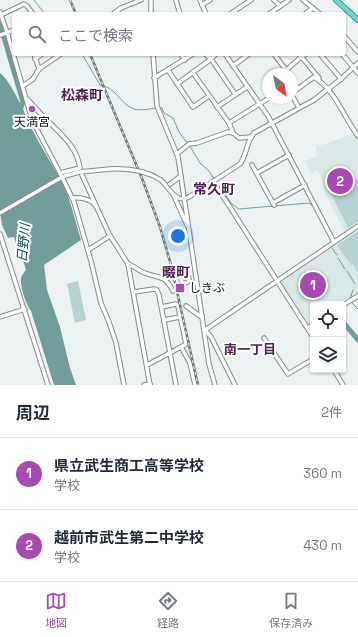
<!DOCTYPE html>
<html lang="ja">
<meta charset="utf-8">
<style>
body{margin:0;font-family:"Space Grotesk","Noto Sans JP",sans-serif;background:#f6f6f7;color:#1f2937}
.controls{position:absolute;right:12px;bottom:12px;display:grid;overflow:hidden;border-radius:4px;box-shadow:0 1px 3px #0004}
.controls button{width:36px;height:36px;display:grid;place-items:center;padding:0;border:0;border-bottom:1px solid #e0e1e3;background:#fff;color:#1f2937;font:20px sans-serif}
.compass{position:absolute;left:262px;top:68px;width:36px;height:36px;border-radius:50%;background:#fff;box-shadow:0 1px 3px #0004;rotate:148deg}
.you{position:absolute;left:178px;top:236px;width:14px;height:14px;margin:-10px;border:3px solid #fff;border-radius:50%;background:#1a73e8;box-shadow:0 0 0 6px #1a73e833}
.badge{display:grid;place-items:center;width:26px;height:26px;border-radius:50%;background:#a94ab3;color:#fff;font-size:13px;font-weight:700}
.pin{position:absolute;translate:-50% -50%;border:2px solid #fff;box-shadow:0 1px 4px #0006}
.list{margin:0;padding:0;list-style:none}
h2{display:flex;justify-content:space-between;align-items:center;height:52px;margin:0;padding:0 16px;font-size:17px}
h2 small{font-size:13px;font-weight:400;color:#747a83}
.list li{display:grid;grid-template-columns:26px 1fr auto;gap:12px;align-items:center;box-sizing:border-box;height:72px;padding:0 16px;border-top:1px solid #e0e1e3}
.list b{display:block;font-size:15px;white-space:nowrap}
.list p{margin:0;font-size:13px;white-space:nowrap;color:#747a83}
.list em{font-size:13px;font-style:normal;color:#747a83}
.icon{flex:none;width:22px;height:22px;fill:none;stroke:currentColor;stroke-width:2;stroke-linecap:round;stroke-linejoin:round}
.map{position:relative;flex:none;width:358px;height:385px;overflow:hidden}
.search{position:absolute;background:#fff;box-shadow:0 1px 3px #0004;left:12px;right:12px;top:12px;height:44px;display:flex;align-items:center;gap:10px;box-sizing:border-box;padding:0 14px;border-radius:4px;color:#747a83;font-size:15px}
.sheet{height:196px;background:#fff}
nav{display:flex;justify-content:space-around;align-items:center;box-sizing:border-box;height:56px;border-top:1px solid #e0e1e3;background:#fff;font-size:11px;color:#747a83}
nav a{display:grid;justify-items:center;gap:2px}
nav .on{color:#a94ab3}
.map>svg:first-child{display:block}
</style>
<div class="map">
<svg width="358" height="385" viewBox="0 0 358 385">
<rect width="100%" height="100%" fill="#ecf2f2"/>
<g fill="#d9e9e8">
<polygon points="352,134 356,135 358,138 358,222 344,232 342,226 325,193 321,176 317,171 311,174 305,161 317,156 316,145 322,145"/>
<polygon points="358,230 358,294 342,304 313,304 313,323 308,326 281,284 282,281"/>
</g>
<g fill="#b6d3d1">
<polygon points="358,180 358,222 348,228 330,192 333,188"/>
<polygon points="358,231 358,272 353,264 351,265 337,245"/>
<polygon points="78,281 86,320 75,323 67,284"/>
</g>
<path fill="#729d9b" d="M0,73C11,81 27,117 33,131C42,149 53,165 62,182C71,200 75,221 81,240L44,265L47,290L60,327L70,368L76,385H54L31,311C26,305 20,286 21,278C22,275 24,272 26,270C23,258 17,249 14,237L8,238L2,225L0,212Z"/>
<g fill="none" stroke-linecap="round" stroke-linejoin="round">
<g stroke="#729d9b" stroke-width="1">
<polyline points="34,0 45,14"/>
<path d="M82,54L100,85C116,87 120,104 134,109C141,111 149,109 156,108"/>
<polyline points="159,108 162,108 164,113 173,118 179,132 191,148 200,163 209,171 214,179"/>
<polyline points="216,182 232,204 239,209 309,203 313,206"/>
<polyline points="332,248 337,255"/>
<polyline points="338,258 345,269"/>
<polyline points="347,271 355,284"/>
<polyline points="350,299 353,290"/>
<polyline points="352,303 358,309"/>
</g>
<g stroke="#729d9b" stroke-width="5">
<polyline points="0,24 23,102 19,113"/>
<polyline points="343,322 358,340"/>
</g>
<defs>
<g id="minor">
<polyline points="151,0 151,14"/>
<polyline points="176,0 180,14"/>
<polyline points="200,0 206,14"/>
<polyline points="274,0 280,6"/>
<polyline points="303,0 320,14"/>
<polyline points="202,5 210,0"/>
<polyline points="0,12 7,32 32,120 62,177 74,202 91,261 101,303 109,322 116,343 124,385"/>
<polyline points="113,14 121,8 141,0"/>
<polyline points="230,14 251,0"/>
<polyline points="269,14 289,0"/>
<polyline points="305,14 313,8"/>
<polyline points="1,15 24,4 27,6 33,14"/>
<polyline points="0,35 14,30"/>
<polyline points="344,36 358,52"/>
<polyline points="34,54 39,69"/>
<polyline points="153,54 157,106 178,157 209,364 215,385"/>
<polyline points="181,54 185,60"/>
<polyline points="205,54 211,59 235,94"/>
<polyline points="225,54 268,116 334,242"/>
<polyline points="274,54 286,70"/>
<polyline points="299,54 319,78"/>
<polyline points="320,54 341,79"/>
<polyline points="342,54 358,73"/>
<polyline points="35,59 42,54"/>
<polyline points="233,66 249,54"/>
<polyline points="168,70 193,107 209,96"/>
<polyline points="193,73 229,123 233,133"/>
<polyline points="282,74 301,57 306,54"/>
<polyline points="154,78 193,54"/>
<polyline points="177,84 211,59 216,54"/>
<polyline points="23,86 33,79 39,69 61,54"/>
<path d="M292,93L314,77C336,91 343,116 358,136"/>
<polyline points="292,95 299,108"/>
<path d="M27,99C35,107 42,116 51,124C64,137 77,148 80,168L60,173"/>
<polyline points="217,107 247,87"/>
<polyline points="229,123 269,98"/>
<polyline points="177,154 189,144 197,143 228,132 233,133 239,138 251,137"/>
<polyline points="252,165 274,205"/>
<polyline points="257,173 289,155"/>
<polyline points="82,175 109,234 128,264 150,385"/>
<path d="M161,180C170,189 176,204 189,197L240,164C247,155 246,142 254,133L314,100L341,79L358,63"/>
<polyline points="213,182 228,204 313,337"/>
<polyline points="170,184 181,176"/>
<polyline points="174,196 187,225"/>
<path d="M72,198C80,197 90,199 95,205"/>
<polyline points="273,203 305,185"/>
<polyline points="0,213 62,177 79,172 110,169"/>
<polyline points="0,234 48,385"/>
<polyline points="88,250 110,236"/>
<path d="M128,264C134,266 139,271 145,273C160,279 164,274 173,291"/>
<circle cx="185" cy="279" r="4"/>
<polyline points="134,292 154,289 157,290 159,295 176,385"/>
<polyline points="343,305 358,296"/>
<polyline points="186,306 200,316 202,316"/>
<polyline points="0,317 25,309"/>
<polyline points="164,320 180,317"/>
<polyline points="308,328 313,325"/>
<polyline points="264,338 288,374 313,359"/>
<polyline points="181,347 190,363 195,385"/>
<polyline points="147,365 181,347 186,344 178,306 176,304 162,307"/>
<polyline points="334,370 343,385"/>
<polyline points="144,385 150,384"/>
<polyline points="235,385 211,337 205,330 358,226"/>
</g>
<polyline id="major" points="336,0 358,20"/>
</defs>
<use href="#minor" stroke="#848a89" stroke-width="5.5"/>
<use href="#major" stroke="#118381" stroke-width="6"/>
<use href="#minor" stroke="#fff" stroke-width="3.5"/>
<use href="#major" stroke="#6ed7d4" stroke-width="4.5"/>
<defs>
<g id="rail">
<polyline points="70,0 76,14"/>
<polyline points="90,54 143,181 160,227 171,265 198,385"/>
</g>
</defs>
<use href="#rail" stroke="#717676" stroke-width="2.5"/>
<use href="#rail" stroke="#fcffff" stroke-width="1" stroke-dasharray="3" stroke-linecap="butt"/>
<defs>
<path id="minor-bridge" d="M110,169C128,168 145,170 161,180"/>
</defs>
<use href="#minor-bridge" stroke="#848a89" stroke-width="5.5" stroke-linecap="butt"/>
<use href="#minor-bridge" stroke="#fff" stroke-width="3.5"/>
</g>
<g fill="#a94ab3" stroke="#fcffff" stroke-width="1.5">
<circle cx="32" cy="109" r="4"/>
<rect x="175" y="283" width="10" height="10" rx="2"/>
</g>
<g text-anchor="middle" stroke-width="4" stroke-linejoin="round" paint-order="stroke">
<g font-size="12" fill="#171a1a" stroke="#fcffff">
<text x="32" y="126">天満宮</text>
<text x="189" y="292" text-anchor="start">しきぶ</text>
</g>
<g font-size="13" font-style="italic" fill="#084b4a" stroke="#fcffff">
<text transform="translate(23 243) rotate(-85)" y="5">日野川</text>
</g>
<g font-size="13" font-weight="bold" fill="#4e2052" stroke="#fcffff">
<text x="250" y="354">南一丁目</text>
</g>
<g font-size="14" font-weight="bold" fill="#4e2052" stroke="#fcffff">
<text x="82" y="100">松森町</text>
<text x="214" y="194">常久町</text>
<text x="176" y="277">畷町</text>
</g>
</g>
</svg>
<div class="controls">
<button><svg class="icon" aria-label="locate" viewBox="0 0 24 24"><circle cx="12" cy="12" r="6"/><path d="M12 2v4M12 18v4M2 12h4M18 12h4"/></svg></button>
<button><svg class="icon" aria-label="layers" viewBox="0 0 24 24"><path d="M12 4l9 5-9 5-9-5zM3 14l9 5 9-5"/></svg></button>
</div>
<svg class="compass" viewBox="-18 -18 36 36"><path d="M0-13l5 13h-10z" fill="#e53935"/><path d="M0 13l5-13h-10z" fill="#747a83"/></svg>
<div class="you"></div>
<div class="pin badge" style="left:313px;top:285px">1</div>
<div class="pin badge" style="left:340px;top:181px">2</div>
<div class="search"><svg class="icon" aria-label="search" viewBox="0 0 24 24"><circle cx="10" cy="10" r="6"/><path d="M15 15l6 6"/></svg>ここで検索</div>
</div>
<section class="sheet">
<h2>周辺<small>2件</small></h2>
<ul class="list">
<li><span class="badge">1</span><div><b>県立武生商工高等学校</b><p>学校</p></div><em>360 m</em></li>
<li><span class="badge">2</span><div><b>越前市武生第二中学校</b><p>学校</p></div><em>430 m</em></li>
</ul>
</section>
<nav>
<a class="on"><svg class="icon" aria-label="map" viewBox="0 0 24 24"><path d="M3 6l6-2 6 2 6-2v14l-6 2-6-2-6 2zM9 4v14M15 6v14"/></svg>地図</a>
<a><svg class="icon" aria-label="directions" viewBox="0 0 24 24"><path d="M12 3l9 9-9 9-9-9zM9 14v-3h6M13 9l2 2-2 2"/></svg>経路</a>
<a><svg class="icon" aria-label="saved" viewBox="0 0 24 24"><path d="M7 4h10v16l-5-4-5 4z"/></svg>保存済み</a>
</nav>
